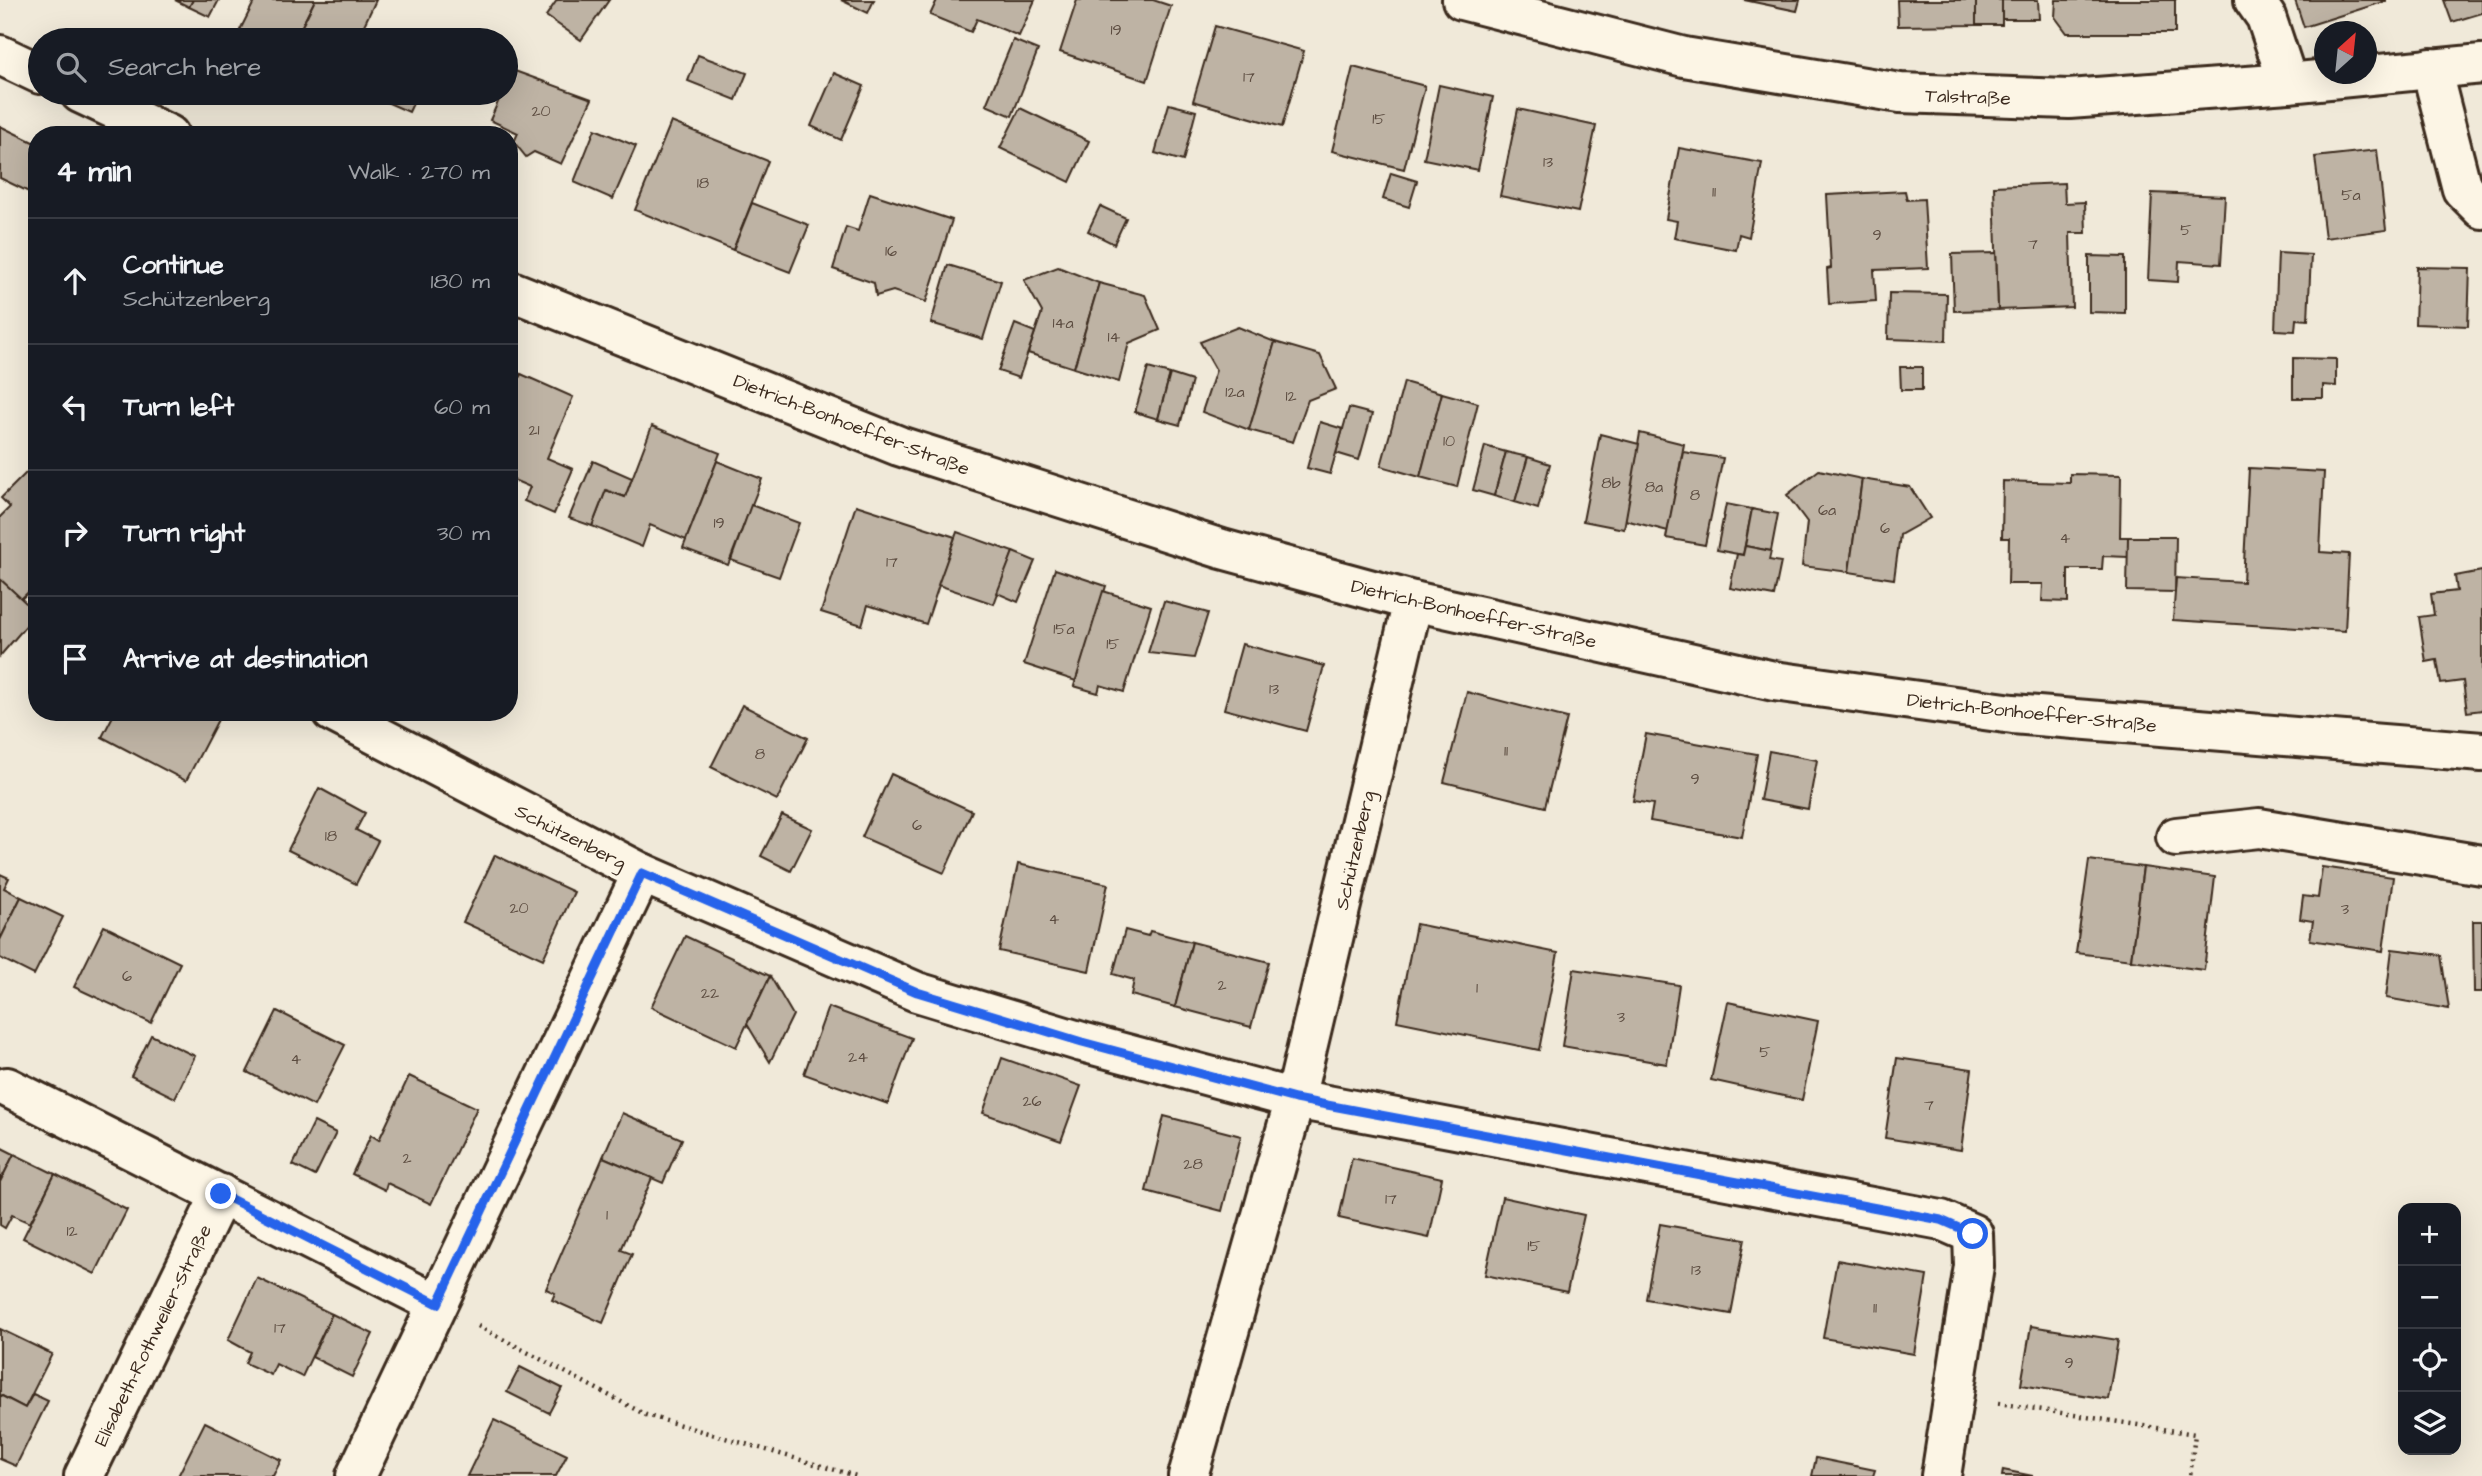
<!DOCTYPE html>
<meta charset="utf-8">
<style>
body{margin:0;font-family:"Architects Daughter",sans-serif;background:#242831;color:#f1f3f6}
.controls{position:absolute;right:21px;bottom:21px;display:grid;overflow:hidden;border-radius:14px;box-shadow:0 7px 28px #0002}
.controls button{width:63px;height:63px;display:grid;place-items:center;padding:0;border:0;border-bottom:2px solid #363941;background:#171b24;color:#f1f3f6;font:35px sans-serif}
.compass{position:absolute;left:2314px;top:21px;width:63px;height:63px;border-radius:50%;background:#171b24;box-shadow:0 7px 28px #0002;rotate:27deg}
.stop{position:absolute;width:21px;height:21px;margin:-16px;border:5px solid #2563eb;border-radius:50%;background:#fff}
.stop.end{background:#2563eb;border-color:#fff;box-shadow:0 2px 7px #0008}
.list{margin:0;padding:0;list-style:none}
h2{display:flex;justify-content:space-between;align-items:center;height:91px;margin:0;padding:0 28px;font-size:30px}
h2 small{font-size:23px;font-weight:400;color:#9ea1a6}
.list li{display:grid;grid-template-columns:46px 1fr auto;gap:21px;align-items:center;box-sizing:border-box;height:126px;padding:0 28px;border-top:2px solid #363941}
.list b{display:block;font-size:26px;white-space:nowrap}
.list p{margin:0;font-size:23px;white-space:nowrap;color:#9ea1a6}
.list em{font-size:23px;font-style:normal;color:#9ea1a6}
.icon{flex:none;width:38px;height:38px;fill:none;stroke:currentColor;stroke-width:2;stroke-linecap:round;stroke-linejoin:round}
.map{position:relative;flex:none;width:2482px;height:1476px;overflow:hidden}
.search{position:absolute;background:#171b24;box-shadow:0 7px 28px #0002;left:28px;top:28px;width:490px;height:77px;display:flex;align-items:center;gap:18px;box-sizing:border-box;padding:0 24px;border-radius:38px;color:#9ea1a6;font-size:26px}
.panel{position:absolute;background:#171b24;box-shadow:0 7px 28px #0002;left:28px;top:126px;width:490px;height:595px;border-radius:28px}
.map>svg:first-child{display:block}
</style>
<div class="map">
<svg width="2482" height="1476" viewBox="0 0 2482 1476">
<rect width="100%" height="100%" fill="#f0e9d9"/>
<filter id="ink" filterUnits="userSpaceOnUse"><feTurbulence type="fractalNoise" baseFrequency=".0143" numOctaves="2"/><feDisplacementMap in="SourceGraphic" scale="14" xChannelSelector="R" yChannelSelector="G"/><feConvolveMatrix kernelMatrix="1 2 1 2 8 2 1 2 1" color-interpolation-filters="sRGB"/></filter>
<g filter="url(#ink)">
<g fill="#beb3a4" stroke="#3b2a1e" stroke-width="2">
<polygon points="175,0 193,0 189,7"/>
<polygon points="193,0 219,0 210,17 189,7"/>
<polygon points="255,0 315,0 295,40 262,40 240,30"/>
<polygon points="315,0 376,0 357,40 295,40"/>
<polygon points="557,0 609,0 581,40 546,16"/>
<polygon points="841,0 874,0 868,13"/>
<polygon points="937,0 1035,0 1019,36 977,19 971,32 930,15"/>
<polygon points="1077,0 1153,0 1171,6 1147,81 1060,52"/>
<polygon points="1744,0 1800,0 1797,11"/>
<polygon points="1897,0 1976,0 1976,25 1898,26"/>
<rect x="1976" y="0" width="26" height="25"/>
<polygon points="2002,0 2038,0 2039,19 2002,19"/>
<polygon points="2056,0 2175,0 2175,33 2067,33 2055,17"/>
<polygon points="2295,0 2386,0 2386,1 2304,27"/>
<polygon points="2444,0 2482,0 2482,13 2452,22"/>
<polygon points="1215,26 1304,51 1282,127 1193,101"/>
<polygon points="1013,40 1038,50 1012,116 986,105"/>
<polygon points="698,55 747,73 736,100 688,81"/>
<polygon points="1353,67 1425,86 1404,169 1332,151"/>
<polygon points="512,70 592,99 561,164 534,152 526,157 514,142 518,133 490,120 502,93 506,93"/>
<polygon points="834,73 864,86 841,140 811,126"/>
<polygon points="1439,85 1493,97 1478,170 1424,159"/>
<polygon points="366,93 418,93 409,112"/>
<polygon points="1169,104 1196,111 1183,161 1155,153"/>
<polygon points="1020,108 1089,141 1070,182 1000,148"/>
<polygon points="1518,109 1596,126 1578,212 1500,196"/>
<polygon points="671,122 768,161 733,250 635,210"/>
<polygon points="0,126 37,144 37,196 0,178"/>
<polygon points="595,129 636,146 613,199 574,182"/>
<polygon points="1679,148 1762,163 1749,237 1739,234 1736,250 1674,238 1677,221 1666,219"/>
<polygon points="2377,150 2386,230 2325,238 2315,157"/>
<polygon points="1391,173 1417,181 1409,207 1383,199"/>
<polygon points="2064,183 2065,203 2085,202 2086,233 2070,233 2072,307 1998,310 1994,186"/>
<polygon points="1905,191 1907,200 1924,199 1928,268 1874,270 1876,301 1829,304 1827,269 1831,268 1827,195"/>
<polygon points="870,193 952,220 926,302 893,291 876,296 874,283 833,269 846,227 858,231"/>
<polygon points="2152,193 2225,196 2221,264 2179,261 2178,282 2148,280"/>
<polygon points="752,203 809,225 790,272 733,250"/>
<polygon points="1100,206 1126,218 1114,244 1088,231"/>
<polygon points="1996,253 1998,310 1954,311 1952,254"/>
<polygon points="2278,253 2311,255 2308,320 2296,319 2295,331 2275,330"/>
<polygon points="2089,256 2125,257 2125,313 2089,312"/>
<polygon points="948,265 1001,281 983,339 931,323"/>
<polygon points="1058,267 1099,283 1074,368 1028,353 1042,312 1024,280"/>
<polygon points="2417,267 2470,268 2468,326 2415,324"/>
<polygon points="1099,283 1145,295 1160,330 1129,343 1119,382 1074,368"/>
<polygon points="1889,293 1947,294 1946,341 1888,339"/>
<polygon points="1015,324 1035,332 1019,378 998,371"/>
<polygon points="1238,327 1275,342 1249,430 1202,412 1216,370 1200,342"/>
<polygon points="1275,342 1320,355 1336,389 1308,400 1293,442 1249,430"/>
<polygon points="2293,358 2336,359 2336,386 2323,385 2323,398 2293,398"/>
<polygon points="1900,367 1922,367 1922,390 1901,390"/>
<polygon points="1148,368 1170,374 1158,419 1135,412"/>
<polygon points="509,370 521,374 509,401"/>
<polygon points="521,374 573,397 547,458 573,469 554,514 524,501 530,487 509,478 509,401"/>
<polygon points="1170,374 1192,381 1180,425 1158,419"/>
<polygon points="1404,382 1442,393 1420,477 1381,466"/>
<polygon points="1442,393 1478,403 1457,487 1420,477"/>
<polygon points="1349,408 1372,414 1359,460 1336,453"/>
<polygon points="1320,422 1343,429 1330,474 1307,468"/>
<polygon points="652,426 720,453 686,540 650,525 642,547 592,526 606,490 625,497"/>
<polygon points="1640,433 1684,444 1668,531 1625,520"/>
<polygon points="1600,434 1639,444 1624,529 1583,521"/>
<polygon points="1485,446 1506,452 1494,496 1473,490"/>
<polygon points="1506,452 1528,457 1515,502 1494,496"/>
<polygon points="1683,452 1723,458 1705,545 1666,538"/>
<polygon points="1528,457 1550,464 1538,509 1515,502"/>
<polygon points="593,461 632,478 625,497 606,490 592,526 569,518"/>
<polygon points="717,461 762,479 728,565 683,548"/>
<polygon points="37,462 37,584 21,599 0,579 0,517 10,507 1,498"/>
<polygon points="2249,468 2324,472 2320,552 2349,554 2345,631 2173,620 2176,578 2243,582"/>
<polygon points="1819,470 1862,479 1849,572 1802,566 1807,522 1787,495"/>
<polygon points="2070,474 2121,475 2120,537 2128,537 2128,557 2103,556 2102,569 2068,569 2068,602 2042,601 2043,584 2008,584 2009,538 2002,538 2003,481 2070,483"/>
<polygon points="1862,479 1910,487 1930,518 1900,535 1894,579 1849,572"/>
<polygon points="1726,504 1752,509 1743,555 1717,550"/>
<polygon points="751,505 799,523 779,577 731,560"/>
<polygon points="856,505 955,537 926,624 868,605 862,625 821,612"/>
<polygon points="1752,509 1778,514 1771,551 1745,546"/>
<polygon points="957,532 1013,552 994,604 938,585"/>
<polygon points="2128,537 2176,537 2175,592 2127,591"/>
<polygon points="1745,546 1771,551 1769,560 1781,562 1774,596 1730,588 1737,554 1743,555"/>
<polygon points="1013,552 1035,561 1018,602 997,593"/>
<polygon points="1055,569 1106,586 1076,681 1024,664"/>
<polygon points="2482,571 2482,710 2467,712 2463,681 2441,684 2437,660 2426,662 2419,617 2434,615 2431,594 2457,591 2455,576"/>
<polygon points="0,579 37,613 0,656"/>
<polygon points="1103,591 1151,606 1124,692 1100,685 1098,693 1074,686"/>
<polygon points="1164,601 1208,613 1194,658 1148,653"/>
<polygon points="1242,644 1324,666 1306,731 1224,709"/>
<polygon points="1467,692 1567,718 1545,807 1444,782"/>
<polygon points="742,705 808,738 777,800 711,767"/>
<polygon points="115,712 222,712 186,781 102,737"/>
<polygon points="1646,734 1757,754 1742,837 1650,821 1653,804 1633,801"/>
<polygon points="1769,751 1817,760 1808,809 1760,800"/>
<polygon points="891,774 972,811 944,873 862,837"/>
<polygon points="319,788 365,813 356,830 378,841 356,884 288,850"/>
<polygon points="782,815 812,829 791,871 761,856"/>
<polygon points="495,855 574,892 543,959 463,922"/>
<polygon points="2089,860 2143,867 2131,960 2076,953"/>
<polygon points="1018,864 1108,884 1089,971 999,951"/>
<polygon points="2143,867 2215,877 2204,970 2131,960"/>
<polygon points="2322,867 2393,877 2383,951 2310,940 2313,921 2300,919 2303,896 2318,898"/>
<polygon points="0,874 9,878 4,888 21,897 0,940"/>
<polygon points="21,897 63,917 34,975 0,958 0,940"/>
<polygon points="2473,921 2482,921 2482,992 2474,992"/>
<polygon points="1416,924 1558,953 1539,1050 1397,1021"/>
<polygon points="104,926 180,963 151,1023 74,987"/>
<polygon points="1125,930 1148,936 1150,931 1192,942 1175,1007 1131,995 1134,980 1113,974"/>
<polygon points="685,936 770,976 736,1047 651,1007"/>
<polygon points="1192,942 1269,962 1251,1027 1175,1007"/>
<polygon points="2392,949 2441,955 2449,1009 2386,998"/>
<polygon points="1574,969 1679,985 1667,1064 1562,1046"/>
<polygon points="770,976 793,1015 770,1062 747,1024"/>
<polygon points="1728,1002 1818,1021 1802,1100 1711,1080"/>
<polygon points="828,1007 912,1038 888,1104 804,1074"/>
<polygon points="277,1011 345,1045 314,1106 247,1072"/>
<polygon points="151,1035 195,1056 175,1098 131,1076"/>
<polygon points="1002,1058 1081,1086 1061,1141 983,1113"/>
<polygon points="1897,1058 1972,1069 1961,1150 1885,1138"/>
<polygon points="409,1076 477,1108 431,1204 387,1183 385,1190 352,1174 371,1135 379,1140"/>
<polygon points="622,1113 682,1139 663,1183 603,1157"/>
<polygon points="1164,1116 1241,1136 1222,1211 1146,1191"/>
<polygon points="314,1122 336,1133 315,1176 293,1165"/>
<polygon points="0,1147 14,1154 0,1182"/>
<polygon points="14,1154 55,1174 30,1223 12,1215 5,1228 0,1225 0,1182"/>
<polygon points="603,1157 652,1178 621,1250 632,1254 603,1323 552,1300 555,1293 546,1289"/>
<polygon points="1352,1158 1442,1178 1429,1238 1339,1218"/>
<polygon points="55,1174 127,1210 95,1274 23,1238"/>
<polygon points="1502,1197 1584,1215 1567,1292 1485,1275"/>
<polygon points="1660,1224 1745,1239 1731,1314 1646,1299"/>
<polygon points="1837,1260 1927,1276 1914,1354 1823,1338"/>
<polygon points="257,1278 332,1314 302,1377 276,1364 271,1375 245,1363 250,1352 228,1340"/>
<polygon points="332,1314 373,1334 352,1377 312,1357"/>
<polygon points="2031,1326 2118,1340 2108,1399 2021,1385"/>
<polygon points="0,1329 52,1354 25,1408 0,1395"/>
<polygon points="520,1367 562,1388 549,1413 507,1392"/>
<polygon points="33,1394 48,1401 16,1466 0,1459 0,1395 25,1408"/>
<polygon points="494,1420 567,1455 556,1476 467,1476"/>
<polygon points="205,1422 281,1460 273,1476 178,1476"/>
<polygon points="1816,1458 1875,1470 1873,1476 1812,1476"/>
<polygon points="2003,1470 2033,1476 2002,1476"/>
</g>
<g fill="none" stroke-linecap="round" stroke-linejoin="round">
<defs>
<g id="minor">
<polyline points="1462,0 1684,57 1900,93 2069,99 2288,83 2482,64"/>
<polyline points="2254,0 2266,17 2288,83"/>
<polyline points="0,55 40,74"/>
<polyline points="2431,68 2462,189 2482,209"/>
<polyline points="80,93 169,135"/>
<polyline points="509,290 899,446 1222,549 1413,601 1774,681 2013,714 2482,752"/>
<polyline points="332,712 642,873 917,992 1082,1042 1295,1099 1413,601"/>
<polyline points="2176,837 2259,828 2482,865"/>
<polyline points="7,1087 437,1304"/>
<polyline points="84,1476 221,1194"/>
<polyline points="356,1476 642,873"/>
<polyline points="1188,1476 1295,1099 1941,1220 1973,1234 1974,1266 1941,1476"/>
</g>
</defs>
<use href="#minor" stroke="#3b2a1e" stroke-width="44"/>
<g stroke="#3b2a1e" stroke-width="4.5" stroke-dasharray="2 5" stroke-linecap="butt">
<polyline points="478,1326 646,1415 856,1476"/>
<polyline points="1998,1403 2195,1434 2190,1476"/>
</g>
<use href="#minor" stroke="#fcf5e5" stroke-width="38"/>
</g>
</g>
<g fill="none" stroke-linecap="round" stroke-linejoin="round" filter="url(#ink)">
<polyline stroke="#2563eb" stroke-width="9" points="221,1194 438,1304 642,873 917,992 1082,1042 1295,1099 1941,1220 1973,1234"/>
</g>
<g text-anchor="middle" stroke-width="7" stroke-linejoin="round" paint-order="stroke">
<g font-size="16" fill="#5c4c40">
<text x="1116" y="35">19</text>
<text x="1249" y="82">17</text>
<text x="541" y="116">20</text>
<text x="1379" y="124">15</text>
<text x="1548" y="167">13</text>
<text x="703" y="188">18</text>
<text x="1714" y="197">11</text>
<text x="2351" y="200">5a</text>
<text x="2186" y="235">5</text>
<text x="1877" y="240">9</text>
<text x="2033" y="249">7</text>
<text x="891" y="256">16</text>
<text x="1063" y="328">14a</text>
<text x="1114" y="342">14</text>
<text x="1235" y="397">12a</text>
<text x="1291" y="401">12</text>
<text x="534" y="435">21</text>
<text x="1449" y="446">10</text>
<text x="1611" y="488">8b</text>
<text x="1654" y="492">8a</text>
<text x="1695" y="500">8</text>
<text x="1827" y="515">6a</text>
<text x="719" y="528">19</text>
<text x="1885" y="533">6</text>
<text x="2065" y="543">4</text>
<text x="892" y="567">17</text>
<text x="1064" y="634">15a</text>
<text x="1113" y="649">15</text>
<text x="1274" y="694">13</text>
<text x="1506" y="756">11</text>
<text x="760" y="759">8</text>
<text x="1695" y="784">9</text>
<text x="917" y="830">6</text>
<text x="331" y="841">18</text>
<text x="519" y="913">20</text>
<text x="2345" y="914">3</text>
<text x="1054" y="924">4</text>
<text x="127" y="981">6</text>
<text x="1222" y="990">2</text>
<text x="1477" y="993">1</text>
<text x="710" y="998">22</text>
<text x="1621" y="1022">3</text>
<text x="1765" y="1057">5</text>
<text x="858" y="1062">24</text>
<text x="296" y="1064">4</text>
<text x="1032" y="1106">26</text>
<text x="1929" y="1110">7</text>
<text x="407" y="1163">2</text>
<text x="1193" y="1169">28</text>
<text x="1391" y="1204">17</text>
<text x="607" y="1220">1</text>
<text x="72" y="1236">12</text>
<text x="1534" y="1251">15</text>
<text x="1696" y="1275">13</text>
<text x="1875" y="1313">11</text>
<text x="280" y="1333">17</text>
<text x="2069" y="1368">9</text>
</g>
<g font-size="19" fill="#3b2a1e" stroke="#fcf5e5">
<text transform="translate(1968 96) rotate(2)" y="7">Talstraße</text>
<text transform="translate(852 424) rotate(21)" y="7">Dietrich-Bonhoeffer-Straße</text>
<text transform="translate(1474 613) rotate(13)" y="7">Dietrich-Bonhoeffer-Straße</text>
<text transform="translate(2032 712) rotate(6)" y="7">Dietrich-Bonhoeffer-Straße</text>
<text transform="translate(571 836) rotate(27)" y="7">Schützenberg</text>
<text transform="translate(1354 850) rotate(-77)" y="7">Schützenberg</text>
<text transform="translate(152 1335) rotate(-64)" y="7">Elisabeth-Rothweiler-Straße</text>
</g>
</g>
</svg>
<div class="controls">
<button>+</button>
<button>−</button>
<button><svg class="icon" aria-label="locate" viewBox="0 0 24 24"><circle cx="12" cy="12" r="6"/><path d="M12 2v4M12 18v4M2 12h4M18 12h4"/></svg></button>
<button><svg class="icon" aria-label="layers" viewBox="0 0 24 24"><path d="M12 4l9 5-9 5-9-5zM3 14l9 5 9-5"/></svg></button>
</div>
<svg class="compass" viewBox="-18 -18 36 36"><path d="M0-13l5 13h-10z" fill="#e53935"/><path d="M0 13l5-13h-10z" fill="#9ea1a6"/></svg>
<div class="stop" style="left:1973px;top:1234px"></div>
<div class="stop end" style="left:221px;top:1194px"></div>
<div class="search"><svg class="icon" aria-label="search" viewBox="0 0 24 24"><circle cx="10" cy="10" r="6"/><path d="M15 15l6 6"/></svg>Search here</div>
<section class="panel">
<h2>4 min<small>Walk · 270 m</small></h2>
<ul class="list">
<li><svg class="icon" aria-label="ahead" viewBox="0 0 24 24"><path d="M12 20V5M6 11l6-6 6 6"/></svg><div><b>Continue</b><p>Schützenberg</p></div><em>180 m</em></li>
<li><svg class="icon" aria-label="left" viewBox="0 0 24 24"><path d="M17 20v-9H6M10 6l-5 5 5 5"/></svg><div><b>Turn left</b></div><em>60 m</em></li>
<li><svg class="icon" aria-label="right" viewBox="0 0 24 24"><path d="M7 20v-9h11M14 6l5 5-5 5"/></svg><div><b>Turn right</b></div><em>30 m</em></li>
<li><svg class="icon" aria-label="arrive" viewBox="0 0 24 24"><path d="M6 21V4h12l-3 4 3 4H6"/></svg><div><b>Arrive at destination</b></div></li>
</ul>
</section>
</div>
